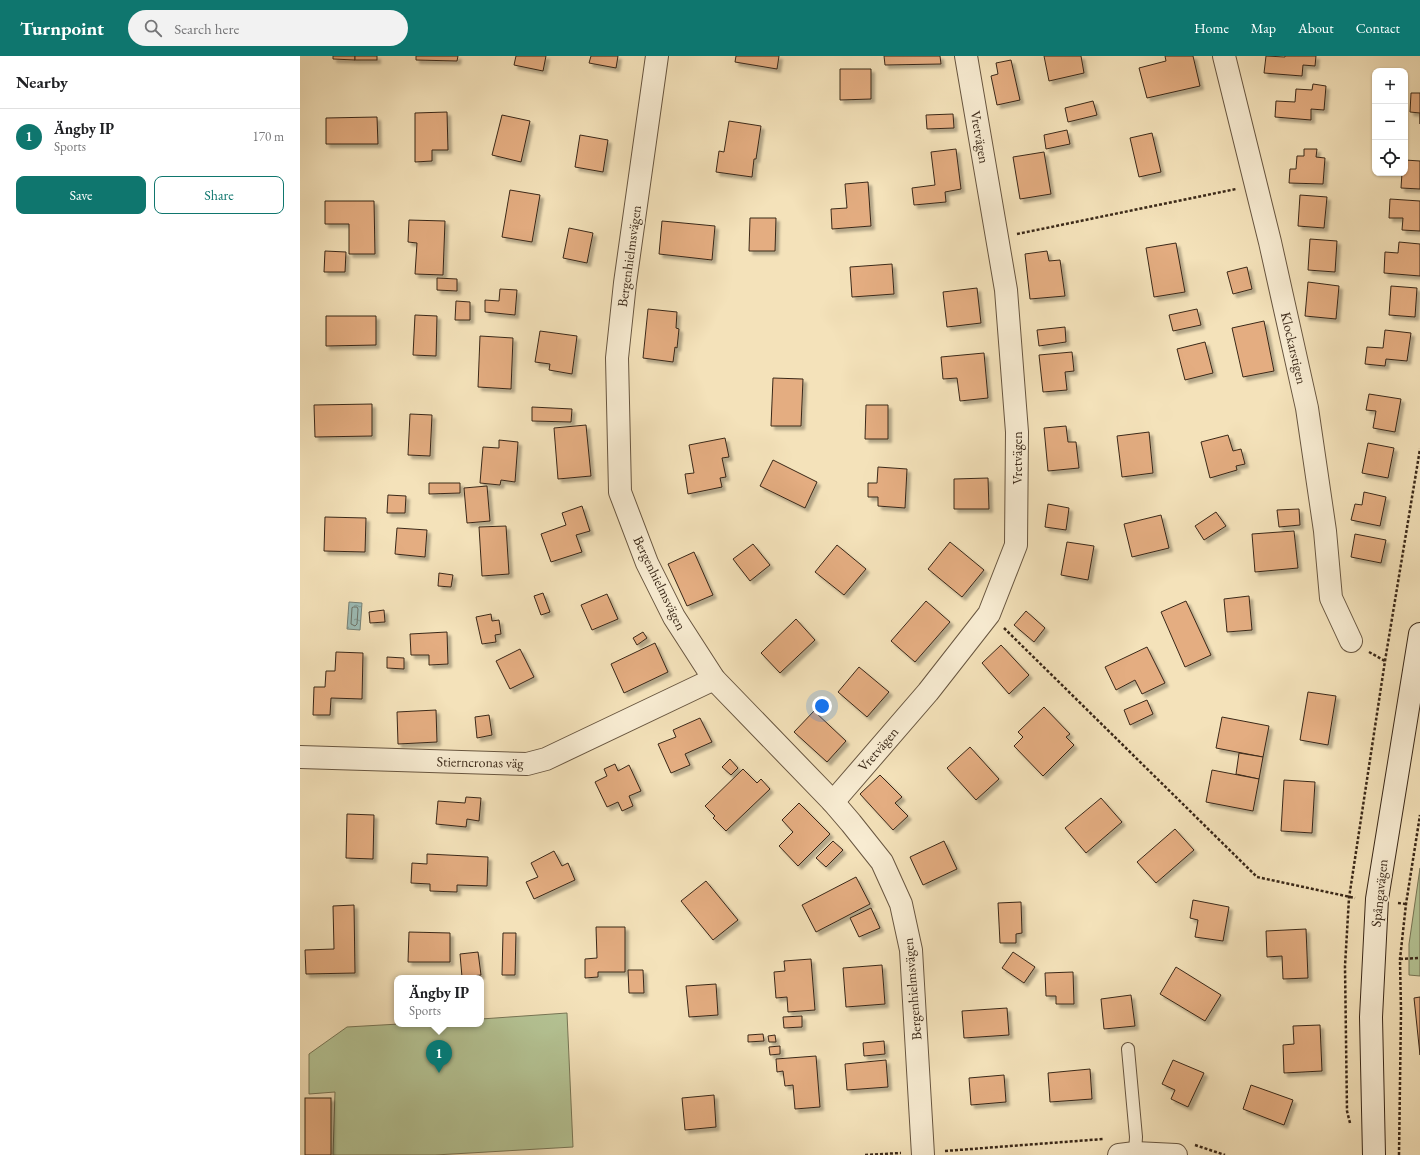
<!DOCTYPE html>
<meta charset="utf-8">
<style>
body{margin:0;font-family:"EB Garamond",serif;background:#f2f2f2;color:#202124}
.controls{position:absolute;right:12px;top:12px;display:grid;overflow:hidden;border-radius:8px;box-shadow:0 1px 3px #0004}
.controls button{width:36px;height:36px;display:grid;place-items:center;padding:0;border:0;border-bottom:1px solid #e0e0e0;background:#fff;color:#202124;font:20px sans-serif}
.you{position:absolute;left:522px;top:650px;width:14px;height:14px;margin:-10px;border:3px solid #fff;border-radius:50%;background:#1a73e8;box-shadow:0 0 0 6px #1a73e833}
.badge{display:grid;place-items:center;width:26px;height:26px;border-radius:50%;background:#0f766e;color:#fff;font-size:13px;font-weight:700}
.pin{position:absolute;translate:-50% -33px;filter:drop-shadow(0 1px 2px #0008)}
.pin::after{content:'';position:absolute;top:21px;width:14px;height:12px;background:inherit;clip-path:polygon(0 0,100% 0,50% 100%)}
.popup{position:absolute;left:94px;top:919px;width:90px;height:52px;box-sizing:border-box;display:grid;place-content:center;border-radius:8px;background:#fff;filter:drop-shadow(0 1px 3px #0005);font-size:13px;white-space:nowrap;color:#757577}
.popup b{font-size:15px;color:#202124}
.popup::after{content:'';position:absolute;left:50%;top:100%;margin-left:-8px;border:8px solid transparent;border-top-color:#fff}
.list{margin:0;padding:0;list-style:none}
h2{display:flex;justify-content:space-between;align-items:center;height:52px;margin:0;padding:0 16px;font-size:17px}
h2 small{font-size:13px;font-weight:400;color:#757577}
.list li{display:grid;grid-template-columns:26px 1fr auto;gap:12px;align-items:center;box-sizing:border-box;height:56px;padding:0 16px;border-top:1px solid #e0e0e0}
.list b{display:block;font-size:15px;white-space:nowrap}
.list p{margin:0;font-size:13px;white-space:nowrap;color:#757577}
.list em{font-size:13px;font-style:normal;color:#757577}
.actions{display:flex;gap:8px;padding:12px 16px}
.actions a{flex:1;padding:9px 0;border:1px solid #0f766e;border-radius:8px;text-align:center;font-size:14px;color:#0f766e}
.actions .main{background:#0f766e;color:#fff}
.icon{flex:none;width:22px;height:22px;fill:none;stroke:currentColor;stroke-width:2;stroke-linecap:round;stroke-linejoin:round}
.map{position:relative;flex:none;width:1120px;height:1099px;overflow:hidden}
header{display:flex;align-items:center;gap:24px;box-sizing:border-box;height:56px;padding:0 20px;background:#0f766e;color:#fff}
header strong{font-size:19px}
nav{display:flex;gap:22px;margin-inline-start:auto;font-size:14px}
.search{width:280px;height:36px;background:#f2f2f2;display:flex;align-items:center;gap:10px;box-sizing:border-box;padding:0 14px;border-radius:22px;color:#757577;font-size:15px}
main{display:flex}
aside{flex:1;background:#fff}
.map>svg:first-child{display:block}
</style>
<header>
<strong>Turnpoint</strong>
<div class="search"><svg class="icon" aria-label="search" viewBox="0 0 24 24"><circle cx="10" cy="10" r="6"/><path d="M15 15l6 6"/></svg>Search here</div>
<nav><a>Home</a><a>Map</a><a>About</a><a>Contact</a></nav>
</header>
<main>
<aside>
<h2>Nearby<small></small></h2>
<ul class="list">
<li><span class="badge">1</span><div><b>Ängby IP</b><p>Sports</p></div><em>170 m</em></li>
</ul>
<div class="actions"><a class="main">Save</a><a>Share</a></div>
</aside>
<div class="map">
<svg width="1120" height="1099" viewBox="0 0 1120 1099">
<defs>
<pattern id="water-ripples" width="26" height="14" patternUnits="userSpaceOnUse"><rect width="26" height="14" fill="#9dbcb6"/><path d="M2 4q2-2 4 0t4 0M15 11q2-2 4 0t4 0" fill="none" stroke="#819993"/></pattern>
<filter id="shadow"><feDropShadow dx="3.5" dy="3.5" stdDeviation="1" flood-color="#0004"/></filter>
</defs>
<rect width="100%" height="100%" fill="#f4e2ba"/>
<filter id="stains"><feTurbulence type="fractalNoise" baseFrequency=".005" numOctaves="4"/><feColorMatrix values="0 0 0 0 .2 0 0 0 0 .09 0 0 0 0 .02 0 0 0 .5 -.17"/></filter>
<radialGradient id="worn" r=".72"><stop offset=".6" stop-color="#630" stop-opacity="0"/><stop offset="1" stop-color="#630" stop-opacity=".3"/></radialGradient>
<g fill="#b5c495" stroke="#787656">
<polygon points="1120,812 1120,920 1109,919 1109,888"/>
<polygon points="267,957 273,1091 135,1099 33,1099 35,1036 9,1038 9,998 47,971 99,968 181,968 181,963"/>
</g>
<polygon fill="url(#water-ripples)" stroke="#758177" points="49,546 62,547 60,574 47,573"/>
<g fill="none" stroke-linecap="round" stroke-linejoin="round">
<polygon stroke="#6c7267" stroke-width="1" points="54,551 57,551 58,553 57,568 55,570 51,568 52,552"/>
</g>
<g fill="#e4ad81" stroke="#3a2818" filter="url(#shadow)">
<polygon points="33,0 55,0 55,4 33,3"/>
<rect x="55" y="0" width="22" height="4"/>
<polygon points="116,0 158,0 157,5 116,4"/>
<polygon points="216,0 246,0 243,15 214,9"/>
<polygon points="291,0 318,0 316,12 289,7"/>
<polygon points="436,0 479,0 477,13 435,6"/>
<polygon points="584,0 640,0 641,8 585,9"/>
<polygon points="744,0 781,0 784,17 749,25"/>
<polygon points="865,0 893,0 900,30 847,42 839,12 866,5"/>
<polygon points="966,0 985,1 985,0 1016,0 1015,10 1003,9 1002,20 964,17"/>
<polygon points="711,4 720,44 697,49 691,20 698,18 696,7"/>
<polygon points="540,13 571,13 571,43 540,44"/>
<polygon points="1013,28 1026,30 1024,54 1011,53 1011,64 975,61 976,45 995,46 996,33 1012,34"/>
<polygon points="1111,37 1120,37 1120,68 1120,57 1110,56"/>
<polygon points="793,45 797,59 768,66 765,52"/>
<polygon points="147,56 148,94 132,94 132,105 115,106 115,57"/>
<polygon points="653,58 654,72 627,73 626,59"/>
<polygon points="202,59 230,65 221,106 192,99"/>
<polygon points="77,61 78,88 26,88 26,62"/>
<polygon points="429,65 461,70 456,103 454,103 452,121 416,116 419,95 424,96"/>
<polygon points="767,74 770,88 746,93 744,79"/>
<polygon points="852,77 861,116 839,121 830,82"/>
<polygon points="280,79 308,84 303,116 275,111"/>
<polygon points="656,93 661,133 645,136 646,146 614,149 612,132 635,129 631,96"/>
<polygon points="1004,93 1017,93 1016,101 1025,102 1023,128 989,127 990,113 996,113 997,100 1004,100"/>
<polygon points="744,96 751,138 720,143 713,101"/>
<polygon points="1105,104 1120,105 1120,133 1101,132 1102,117 1105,117"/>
<polygon points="568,126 571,170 532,173 531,153 547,152 545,128"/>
<polygon points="210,134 240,139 232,186 202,181"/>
<polygon points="1000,139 1027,141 1024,172 998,170"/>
<polygon points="1090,143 1120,145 1120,175 1102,174 1103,162 1089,162"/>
<polygon points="25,145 74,145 75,198 49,198 49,168 25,168"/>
<polygon points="450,162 476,162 475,195 449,195"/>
<polygon points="109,164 145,165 143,219 115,218 117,187 108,186"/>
<polygon points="362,165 415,170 412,204 359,198"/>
<polygon points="269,172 293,177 287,207 263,202"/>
<polygon points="1010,183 1037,185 1035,216 1008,214"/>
<polygon points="1099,186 1120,188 1120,220 1084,217 1085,196 1098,197"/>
<polygon points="876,187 885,236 854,241 846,192"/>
<polygon points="25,195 46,196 45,216 24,216"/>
<polygon points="747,195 749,205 760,204 765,240 730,243 725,198"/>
<polygon points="592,208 594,238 552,241 550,211"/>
<polygon points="947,211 952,233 933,238 927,216"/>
<polygon points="137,222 157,223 157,235 137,234"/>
<polygon points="1008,226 1039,230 1036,263 1005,260"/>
<polygon points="1091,230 1117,232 1115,261 1089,259"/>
<polygon points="677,232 681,267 647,271 643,236"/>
<polygon points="200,233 217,234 215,259 185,256 185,244 199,245"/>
<polygon points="156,245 170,246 170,264 155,264"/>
<polygon points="348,253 377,256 376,272 379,273 377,292 375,291 373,306 343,302"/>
<polygon points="897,253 901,269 873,275 869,259"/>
<polygon points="115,259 137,260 136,300 113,299"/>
<polygon points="26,260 76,260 76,289 26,290"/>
<polygon points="964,265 974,315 943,321 932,272"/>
<polygon points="765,271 766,286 739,290 737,274"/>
<polygon points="1085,274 1111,277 1107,305 1086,303 1085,310 1065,308 1067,291 1083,292"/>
<polygon points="240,275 277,280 272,318 249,314 250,308 235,306"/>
<polygon points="180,280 213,282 211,333 178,331"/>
<polygon points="905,286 913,317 885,324 877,293"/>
<polygon points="772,296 774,315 765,316 767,334 743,336 739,299"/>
<polygon points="684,297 688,342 660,345 657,322 643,323 641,301"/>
<polygon points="473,322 503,323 501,370 471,370"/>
<polygon points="1069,338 1101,343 1095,376 1073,372 1076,355 1066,354"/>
<polygon points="72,348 72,380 15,381 14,349"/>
<polygon points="566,349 588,349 588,383 565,383"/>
<polygon points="232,351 272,353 271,366 232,365"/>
<polygon points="110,358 132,359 130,400 108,399"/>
<polygon points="286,369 291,420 258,423 254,372"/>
<polygon points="766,370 768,386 776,386 779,412 748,415 744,372"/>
<polygon points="849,376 853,417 822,421 817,380"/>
<polygon points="928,379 933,395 941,393 945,408 936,410 937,414 910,422 901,386"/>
<polygon points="425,382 429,401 422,402 426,421 420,422 422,431 388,438 385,418 394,417 389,389"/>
<polygon points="199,384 218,386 215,426 201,424 200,429 180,427 183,391 199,392"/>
<polygon points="1068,387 1094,392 1088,422 1062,417"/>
<polygon points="473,404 517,426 505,452 460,430"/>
<polygon points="578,411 607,413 605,452 578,450 578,441 568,441 568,427 577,427"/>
<polygon points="688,422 689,453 654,453 654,423"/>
<polygon points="129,427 160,427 160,437 129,438"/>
<polygon points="187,430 190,465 167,467 164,432"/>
<polygon points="1064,436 1086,441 1080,470 1051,464 1055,448 1062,449"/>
<polygon points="88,439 106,440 105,457 87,457"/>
<polygon points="748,448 769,452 766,474 745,471"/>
<polygon points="282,450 290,475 276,479 282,496 251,506 241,478 266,469 262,457"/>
<polygon points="999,453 1000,469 979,471 977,454"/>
<polygon points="916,456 926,470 904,484 895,470"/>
<polygon points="861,459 869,492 832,501 824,468"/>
<polygon points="25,461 66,462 65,496 24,495"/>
<polygon points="206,470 209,518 182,520 179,471"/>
<polygon points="97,472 127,474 125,501 95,498"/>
<polygon points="994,475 998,512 955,516 952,478"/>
<polygon points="1055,478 1086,484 1081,507 1051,501"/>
<polygon points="650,486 684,514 662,541 628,513"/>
<polygon points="767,486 794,490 788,524 761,519"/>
<polygon points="453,488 470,509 450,525 433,503"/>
<polygon points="537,489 566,513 544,539 515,516"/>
<polygon points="394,496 413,539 387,550 368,508"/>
<polygon points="139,517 153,519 151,531 138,530"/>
<polygon points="243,537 250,556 241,559 234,540"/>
<polygon points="307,538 318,563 292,574 281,549"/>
<polygon points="949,540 952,574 927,576 924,543"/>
<polygon points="626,545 650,566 615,606 591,585"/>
<polygon points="886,545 911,599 885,611 861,556"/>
<polygon points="84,554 85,566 70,567 69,556"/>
<polygon points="726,555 745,572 734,586 714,569"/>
<polygon points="191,558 192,565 199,564 201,578 195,579 196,586 182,588 176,561"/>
<polygon points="496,563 515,584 480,617 461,597"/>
<polygon points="147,576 148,608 129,609 129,599 111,599 110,578"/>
<polygon points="343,576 347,582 337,589 333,582"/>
<polygon points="355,587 368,616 324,637 311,608"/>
<polygon points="701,589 729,619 709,638 682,607"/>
<polygon points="847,591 865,627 842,638 835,624 816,634 805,611"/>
<polygon points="220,593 234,621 210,633 196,605"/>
<polygon points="36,596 63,597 62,643 31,642 30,659 13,659 14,631 25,631 26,615 35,615"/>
<polygon points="87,601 104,602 104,613 87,612"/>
<polygon points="559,611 589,636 567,661 538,636"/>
<polygon points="1008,636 1036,640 1028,689 1000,684"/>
<polygon points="847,644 853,658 830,669 824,654"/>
<polygon points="744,651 770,678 766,681 774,689 743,720 714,690 723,681 718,676"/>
<polygon points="136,654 137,686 98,688 97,656"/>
<polygon points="514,655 546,685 527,706 494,676"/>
<polygon points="189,659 192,679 177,682 175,661"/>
<polygon points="922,661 969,670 963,701 916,692"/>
<polygon points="400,662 412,686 385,698 390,709 371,717 358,688 376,681 373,674"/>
<polygon points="670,691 699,723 676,744 647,712"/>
<polygon points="939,697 963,701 959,723 936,718"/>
<polygon points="430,703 438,712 431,719 422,711"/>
<polygon points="315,708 318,715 329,709 341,735 329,740 333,750 322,755 318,746 307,751 295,726 307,720 304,713"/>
<polygon points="443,713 457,727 461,723 470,733 426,775 413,762 415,760 405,750"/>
<polygon points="912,714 959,723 953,755 906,746"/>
<polygon points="580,719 602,741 595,747 608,760 593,774 560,738"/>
<polygon points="984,724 1015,726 1012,777 981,775"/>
<polygon points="166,741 181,742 179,765 167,763 166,771 136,768 138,745 165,747"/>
<polygon points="801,742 822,766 786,797 765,772"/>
<polygon points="499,747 530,778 498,810 479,790 493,776 482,764"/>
<polygon points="47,758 74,759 73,803 46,802"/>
<polygon points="875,773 894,794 856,827 837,806"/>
<polygon points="533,785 543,794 526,811 516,802"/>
<polygon points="644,785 657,813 623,829 610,801"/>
<polygon points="254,795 262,810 268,807 275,824 234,843 226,826 238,821 231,807"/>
<polygon points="127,798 188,801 187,830 157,829 157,836 130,835 130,828 111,827 112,807 127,808"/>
<polygon points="556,821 570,848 516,876 502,849"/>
<polygon points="406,825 438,864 413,884 381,845"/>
<polygon points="893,844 929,851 923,885 895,881 898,864 890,862"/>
<polygon points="721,846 722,877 716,878 716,887 700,887 698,847"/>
<polygon points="54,849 55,917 6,918 5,894 34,893 33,850"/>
<polygon points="571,852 580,872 559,881 550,862"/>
<polygon points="296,871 325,871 325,916 298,916 298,921 285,922 285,903 297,902"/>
<polygon points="1006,873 1008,922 983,923 982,900 967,901 966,875"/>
<polygon points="109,876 150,877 150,906 108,906"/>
<polygon points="203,877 216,877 215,919 202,919"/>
<polygon points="178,896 181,919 162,921 160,898"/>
<polygon points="713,896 735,911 724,927 702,912"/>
<polygon points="511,903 515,954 488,956 487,941 476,942 474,916 485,915 484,905"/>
<polygon points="582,909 585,948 546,951 543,912"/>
<polygon points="876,911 921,939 905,965 860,938"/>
<polygon points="328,914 343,914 344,937 329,937"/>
<polygon points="773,916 774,948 756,948 756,940 746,940 745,917"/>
<polygon points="416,928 418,959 389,961 386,930"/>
<polygon points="831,939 835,970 804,973 801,943"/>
<polygon points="1120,941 1120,999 1114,942"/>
<polygon points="707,952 709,979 664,982 662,955"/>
<polygon points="502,960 502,971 484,972 483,961"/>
<polygon points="1020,969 1022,1015 984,1017 983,989 994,988 993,970"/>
<polygon points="463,978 464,985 448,986 448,979"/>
<polygon points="475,979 476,986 469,986 468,980"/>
<polygon points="584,985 585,998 564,1000 563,987"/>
<polygon points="480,990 480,998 470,999 469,991"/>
<polygon points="516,1000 520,1051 495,1053 493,1029 485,1030 483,1015 477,1016 476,1003"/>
<polygon points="586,1004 588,1031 547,1034 545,1008"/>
<polygon points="873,1004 904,1017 888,1051 871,1043 875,1034 862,1028"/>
<polygon points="790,1013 792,1043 750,1046 748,1017"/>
<polygon points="704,1019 706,1046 671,1049 669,1022"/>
<polygon points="951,1029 993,1044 984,1069 943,1053"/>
<polygon points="414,1039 416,1071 385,1074 382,1042"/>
<rect x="5" y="1042" width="26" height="57"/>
</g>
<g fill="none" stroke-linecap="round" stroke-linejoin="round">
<defs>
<polyline id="lane" points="828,993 836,1081 835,1097"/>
<g id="street">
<polyline points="357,0 325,227 317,302 320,436 347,507 374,561 414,623 533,746 551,767 582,806 601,848 611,894 623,1099"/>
<polyline points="924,0 970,186 1007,352 1025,475 1031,542 1051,585"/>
<polyline points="0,701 227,708 246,703 414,623"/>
<polyline points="533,746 628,636 689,558 716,489 717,376 706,234 666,0"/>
<polyline points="819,1099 835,1097 876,1099"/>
</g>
<polyline id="secondary" points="1074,1099 1071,961 1077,843 1120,578"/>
</defs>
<use href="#lane" stroke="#685640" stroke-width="14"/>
<use href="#street" stroke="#685640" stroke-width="24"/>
<use href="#secondary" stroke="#3a2818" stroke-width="24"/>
<g stroke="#3a2818" stroke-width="2.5" stroke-dasharray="3 2" stroke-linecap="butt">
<polyline points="717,178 936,133"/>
<polyline points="704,572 957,821 1055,842"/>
<polyline points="1069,596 1085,605"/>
<polyline points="1098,847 1106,848"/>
<polyline points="1100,903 1120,902"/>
<polyline points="1050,1067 1047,1055 1045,910 1049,842 1085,605 1120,393"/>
<polyline points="895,1089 925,1099"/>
<polyline points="645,1095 803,1083"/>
<polyline points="565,1099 601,1097"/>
<polyline points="1099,1099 1101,955 1100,903 1106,848 1120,759"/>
</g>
<use href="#lane" stroke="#f8ecd2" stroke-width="12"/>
<use href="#street" stroke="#f8ecd2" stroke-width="22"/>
<use href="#secondary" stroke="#f8ecd2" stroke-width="22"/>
</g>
<g text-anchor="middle" stroke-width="3.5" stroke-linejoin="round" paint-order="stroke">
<g font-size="14" fill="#3a2818" stroke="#f8ecd2">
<text transform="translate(680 81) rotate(80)" y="5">Vretvägen</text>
<text transform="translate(329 200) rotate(-82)" y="5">Bergenhielmsvägen</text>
<text transform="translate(994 292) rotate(77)" y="5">Klockarstigen</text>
<text transform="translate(717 402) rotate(-90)" y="5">Vretvägen</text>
<text transform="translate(360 527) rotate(64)" y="5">Bergenhielmsvägen</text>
<text transform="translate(578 693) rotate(-49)" y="5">Vretvägen</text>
<text transform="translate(180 706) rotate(1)" y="5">Stierncronas väg</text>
<text transform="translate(1079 837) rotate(-84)" y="5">Spångavägen</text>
<text transform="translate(612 933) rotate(-95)" y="5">Bergenhielmsvägen</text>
</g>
</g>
<rect width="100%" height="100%" filter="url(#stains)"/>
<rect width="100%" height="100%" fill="url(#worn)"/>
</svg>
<div class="controls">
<button>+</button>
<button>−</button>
<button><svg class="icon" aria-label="locate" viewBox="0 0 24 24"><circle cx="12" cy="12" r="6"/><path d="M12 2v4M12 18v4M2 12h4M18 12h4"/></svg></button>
</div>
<div class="you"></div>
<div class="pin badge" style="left:139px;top:1017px">1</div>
<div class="popup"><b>Ängby IP</b>Sports</div>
</div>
</main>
